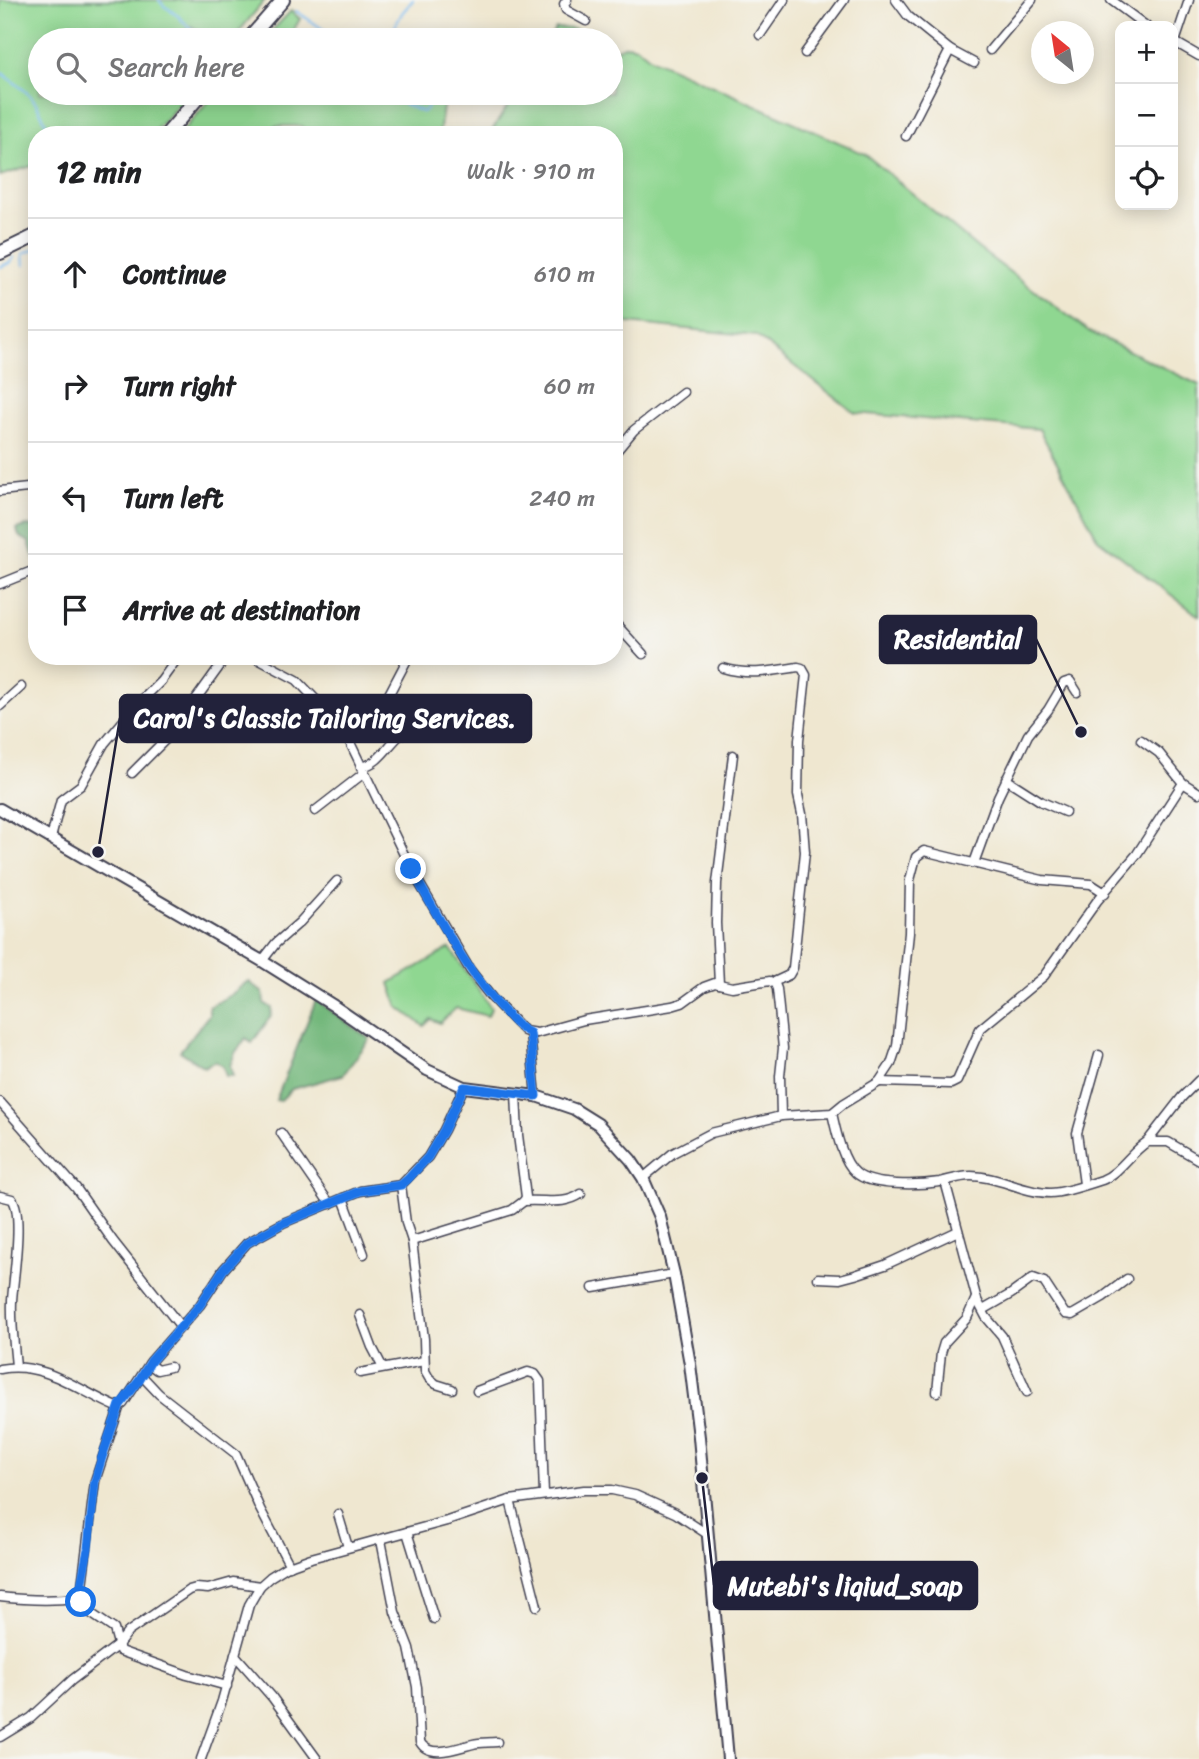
<!DOCTYPE html>
<meta charset="utf-8">
<style>
body{margin:0;font-family:Sriracha,sans-serif;background:#f6f6f6;color:#202124}
.controls{position:absolute;right:21px;top:21px;display:grid;overflow:hidden;border-radius:14px;box-shadow:0 4px 18px #0003}
.controls button{width:63px;height:63px;display:grid;place-items:center;padding:0;border:0;border-bottom:2px solid #e0e0e0;background:#fff;color:#202124;font:35px sans-serif}
.compass{position:absolute;left:1031px;top:21px;width:63px;height:63px;border-radius:50%;background:#fff;box-shadow:0 4px 18px #0003;rotate:330deg}
.stop{position:absolute;width:21px;height:21px;margin:-16px;border:5px solid #1a73e8;border-radius:50%;background:#fff}
.stop.end{background:#1a73e8;border-color:#fff;box-shadow:0 2px 7px #0008}
.list{margin:0;padding:0;list-style:none}
h2{display:flex;justify-content:space-between;align-items:center;height:91px;margin:0;padding:0 28px;font-size:30px}
h2 small{font-size:23px;font-weight:400;color:#757577}
.list li{display:grid;grid-template-columns:46px 1fr auto;gap:21px;align-items:center;box-sizing:border-box;height:112px;padding:0 28px;border-top:2px solid #e0e0e0}
.list b{display:block;font-size:26px;white-space:nowrap}
.list em{font-size:23px;font-style:normal;color:#757577}
.icon{flex:none;width:38px;height:38px;fill:none;stroke:currentColor;stroke-width:2;stroke-linecap:round;stroke-linejoin:round}
.map{position:relative;flex:none;width:1199px;height:1759px;overflow:hidden}
.search{position:absolute;background:#fff;box-shadow:0 4px 18px #0003;left:28px;top:28px;width:595px;height:77px;display:flex;align-items:center;gap:18px;box-sizing:border-box;padding:0 24px;border-radius:38px;color:#757577;font-size:26px}
.panel{position:absolute;background:#fff;box-shadow:0 4px 18px #0003;left:28px;top:126px;width:595px;height:539px;border-radius:28px}
.map>svg:first-child{display:block}
</style>
<div class="map">
<svg width="1199" height="1759" viewBox="0 0 1199 1759">
<rect width="100%" height="100%" fill="#f6f6f2"/>
<filter id="ink" filterUnits="userSpaceOnUse"><feTurbulence type="fractalNoise" baseFrequency=".0143" numOctaves="2"/><feDisplacementMap in="SourceGraphic" scale="14" xChannelSelector="R" yChannelSelector="G"/><feConvolveMatrix kernelMatrix="1 2 1 2 8 2 1 2 1" color-interpolation-filters="sRGB"/></filter>
<filter id="wash" filterUnits="userSpaceOnUse"><feTurbulence type="fractalNoise" baseFrequency=".00686" numOctaves="4" result="noise"/><feDisplacementMap in="SourceGraphic" scale="28" xChannelSelector="R" yChannelSelector="G"/><feGaussianBlur stdDeviation="1.57" result="paint"/><feColorMatrix in="noise" values="0 0 0 0 0 0 0 0 0 0 0 0 0 0 0 0 0 1.4 0 .05"/><feComposite in="paint" operator="in"/></filter>
<g filter="url(#wash)">
<rect width="100%" height="100%" fill="#efe7d0"/>
<g fill="#8fd791" stroke="#587c66" stroke-width="2">
<polygon points="0,0 265,0 232,40 216,40 191,26 178,40 40,40 40,93 190,93 151,135 37,135 37,174 32,166 0,176"/>
<polygon points="291,11 300,19 292,33 297,40 263,40"/>
<polygon points="556,28 574,29 594,37 595,40 548,40"/>
<polygon points="627,45 637,47 652,59 865,154 979,249 1090,332 1199,385 1199,616 1098,539 1039,429 855,413 756,336 628,323 614,318 614,135 489,135 516,93 611,93 611,51"/>
<polygon points="216,93 445,93 439,135 309,135 302,126 275,126 267,135 179,135"/>
<polygon points="450,948 491,1008 488,1016 456,1008 440,1023 431,1019 424,1026 398,1007 390,983"/>
</g>
<g fill="#73b87b" stroke="#4a6d5b" stroke-width="2">
<polygon points="27,526 37,527 37,561 35,561 29,542 19,536 17,529"/>
<polygon points="248,981 263,993 264,1003 272,1008 271,1016 252,1043 246,1038 235,1053 230,1066 233,1076 226,1076 223,1067 215,1061 204,1067 180,1051 209,1015 209,1007 232,994"/>
<polygon points="316,1000 370,1039 343,1075 292,1089 280,1101 276,1100"/>
</g>
<g fill="none" stroke-linecap="round" stroke-linejoin="round">
<g stroke="#7ebdf2" stroke-width="2.5">
<polyline points="159,0 164,6 175,13 192,30"/>
<polyline points="296,11 339,40"/>
<polyline points="388,40 402,13 413,0"/>
<path d="M470,40C479,32 493,38 503,40"/>
<path d="M2,73C11,81 27,90 33,99C42,110 44,123 52,135"/>
<path d="M309,93C327,101 331,104 348,93"/>
<polyline points="380,93 422,112 426,110 435,93"/>
<polyline points="24,265 23,254 37,248"/>
<polyline points="0,267 11,262 14,257"/>
</g>
</g>
</g>
<g filter="url(#ink)">
<g fill="none" stroke-linecap="round" stroke-linejoin="round">
<defs>
<g id="street">
<polyline points="567,0 564,4 566,10 586,21"/>
<polyline points="896,0 908,16 950,50 906,136"/>
<polyline points="1111,0 1146,26"/>
<polyline points="760,35 784,0"/>
<polyline points="1173,41 1199,56"/>
<polyline points="1175,42 1189,0"/>
<polyline points="950,50 974,63"/>
<polyline points="990,50 1032,0"/>
<polyline points="805,53 844,0"/>
<polyline points="614,454 634,430 683,392"/>
<polyline points="0,491 37,487"/>
<polyline points="0,584 37,569"/>
<polyline points="614,622 643,654"/>
<polyline points="252,656 297,680 343,728 411,869 470,970 492,998 524,1031 537,1033 584,1020 672,1006 682,1003 704,987 715,983 732,987 770,981 775,984 777,989 783,1048 780,1076 781,1116"/>
<path d="M723,668C749,676 772,671 798,667L802,668L806,675L799,740L798,795L802,814L805,852L793,968L789,975L774,982"/>
<polyline points="0,706 21,687"/>
<polyline points="343,728 353,729 375,720 385,710 388,696 409,656"/>
<polyline points="1141,740 1159,753 1183,783 1199,793"/>
<path d="M361,767C384,763 390,737 411,728"/>
<polyline points="132,773 170,735 227,656"/>
<polyline points="1006,779 1042,802 1065,812"/>
<polyline points="315,811 364,773"/>
<polyline points="51,838 61,800 81,785 104,744 135,707 161,681 179,656"/>
<polyline points="974,863 998,797 1028,735 1048,710 1064,683 1070,681 1077,692"/>
<polyline points="262,961 276,943 300,922 337,881"/>
<polyline points="719,984 716,923 717,883 733,755"/>
<polyline points="530,1033 536,1096"/>
<polyline points="879,1082 951,1084 957,1081 980,1029 1044,976 1097,901 1137,854 1183,783"/>
<polyline points="0,1102 76,1188 113,1241 181,1327"/>
<path d="M832,1113C836,1131 842,1161 856,1173C871,1187 920,1185 940,1182C950,1180 960,1176 971,1176C998,1176 1023,1193 1050,1193C1062,1193 1090,1184 1102,1180C1120,1173 1131,1152 1147,1142H1168L1199,1160"/>
<polyline points="281,1133 330,1204"/>
<polyline points="1147,1142 1182,1097 1199,1080"/>
<polyline points="643,1178 673,1153 711,1133 781,1116 832,1113 843,1104 879,1082 891,1064 897,1046 909,933 910,880 916,857 924,851 1042,880 1091,884 1105,893"/>
<polyline points="945,1181 977,1300 986,1317 1002,1336 1027,1392"/>
<polyline points="1084,1184 1077,1133 1099,1055"/>
<polyline points="401,1185 406,1223 412,1241 424,1339 425,1371 429,1378 436,1384 452,1389"/>
<path d="M0,1196L12,1199C24,1213 13,1280 12,1301C11,1322 14,1344 16,1366"/>
<polyline points="343,1198 364,1254"/>
<path d="M524,1201C545,1199 563,1206 581,1194"/>
<polyline points="412,1241 512,1210 524,1201 526,1197 518,1135 516,1093"/>
<polyline points="818,1278 840,1279 855,1275 885,1265 958,1231"/>
<polyline points="593,1288 674,1274"/>
<polyline points="983,1310 1011,1294 1033,1278 1044,1282 1065,1314 1072,1315 1103,1297 1127,1279"/>
<polyline points="360,1315 372,1347 383,1368"/>
<polyline points="149,1364 157,1370 170,1367"/>
<path d="M0,1369C43,1360 79,1391 117,1407L123,1404L151,1361L200,1305L223,1270L247,1243L283,1223L360,1191L401,1185L428,1157L444,1130L464,1087"/>
<polyline points="360,1373 424,1361"/>
<polyline points="142,1376 159,1394 236,1454 260,1509 290,1566"/>
<polyline points="477,1391 528,1372 535,1374 540,1381 544,1495"/>
<polyline points="937,1392 941,1353 944,1343 967,1318 976,1298"/>
<polyline points="510,1500 537,1606"/>
<polyline points="338,1514 348,1547"/>
<polyline points="407,1532 434,1619"/>
<path d="M381,1540L395,1612L409,1648L417,1687L420,1742C429,1759 457,1748 473,1744C481,1742 489,1743 497,1742"/>
<polyline points="79,1596 83,1608 114,1629 120,1651 187,1675 227,1686"/>
<path d="M0,1597C26,1600 51,1601 77,1598L81,1594L95,1481L120,1405"/>
<polyline points="235,1655 272,1697 317,1759"/>
<polyline points="0,1737 31,1718 72,1680 118,1645 128,1632 189,1590 196,1588 208,1589 233,1582 260,1586"/>
<polyline points="201,1759 222,1701 249,1605 260,1586 270,1577 286,1567 311,1558 447,1521 510,1500 584,1490 612,1490 635,1495 675,1513 707,1534"/>
</g>
<polyline id="secondary" points="0,809 262,961 334,1006 427,1070 464,1087 536,1096 574,1109 598,1124 631,1160 643,1178 660,1217 674,1274 690,1364 699,1437 728,1759"/>
<g id="primary">
<polyline points="248,40 283,0"/>
<polyline points="166,135 202,93"/>
<polyline points="0,253 37,235"/>
</g>
</defs>
<use href="#street" stroke="#414051" stroke-width="11"/>
<use href="#secondary" stroke="#414051" stroke-width="14"/>
<use href="#primary" stroke="#414051" stroke-width="16"/>
<use href="#street" stroke="#fff" stroke-width="8"/>
<use href="#secondary" stroke="#fff" stroke-width="10"/>
<use href="#primary" stroke="#fff" stroke-width="12"/>
</g>
</g>
<g fill="none" stroke-linecap="round" stroke-linejoin="round" filter="url(#ink)">
<path stroke="#1a73e8" stroke-width="9" d="M81,1602L79,1596L88,1549L95,1481L102,1457L120,1405L139,1381L151,1361L200,1305L223,1270L247,1243L283,1223L360,1191L401,1185L408,1179L428,1157L444,1130L464,1087L536,1096L530,1033C520,1029 513,1021 506,1013C465,971 440,919 411,869"/>
</g>
<path fill="none" stroke="#22223b" stroke-width="2.5" d="M1081 732L1036 639M98 852L120 718M702 1478L714 1585"/>
<g fill="#22223b" stroke="#f6f6f2" stroke-width="2.5">
<circle cx="1081" cy="732" r="7"/>
<circle cx="98" cy="852" r="7"/>
<circle cx="702" cy="1478" r="7"/>
</g>
<g fill="#22223b" stroke="#22223b" stroke-width="2.5">
<rect x="880" y="616" width="156" height="47" rx="7"/>
<rect x="120" y="695" width="411" height="47" rx="7"/>
<rect x="714" y="1562" width="263" height="47" rx="7"/>
</g>
<g font-size="26" text-anchor="middle" font-weight="bold" fill="#fff">
<text x="958" y="648">Residential</text>
<text x="325" y="727">Carol's Classic Tailoring Services.</text>
<text x="845" y="1595">Mutebi's liqiud_soap</text>
</g>
</svg>
<div class="controls">
<button>+</button>
<button>−</button>
<button><svg class="icon" aria-label="locate" viewBox="0 0 24 24"><circle cx="12" cy="12" r="6"/><path d="M12 2v4M12 18v4M2 12h4M18 12h4"/></svg></button>
</div>
<svg class="compass" viewBox="-18 -18 36 36"><path d="M0-13l5 13h-10z" fill="#e53935"/><path d="M0 13l5-13h-10z" fill="#757577"/></svg>
<div class="stop" style="left:81px;top:1602px"></div>
<div class="stop end" style="left:411px;top:869px"></div>
<div class="search"><svg class="icon" aria-label="search" viewBox="0 0 24 24"><circle cx="10" cy="10" r="6"/><path d="M15 15l6 6"/></svg>Search here</div>
<section class="panel">
<h2>12 min<small>Walk · 910 m</small></h2>
<ul class="list">
<li><svg class="icon" aria-label="ahead" viewBox="0 0 24 24"><path d="M12 20V5M6 11l6-6 6 6"/></svg><div><b>Continue</b></div><em>610 m</em></li>
<li><svg class="icon" aria-label="right" viewBox="0 0 24 24"><path d="M7 20v-9h11M14 6l5 5-5 5"/></svg><div><b>Turn right</b></div><em>60 m</em></li>
<li><svg class="icon" aria-label="left" viewBox="0 0 24 24"><path d="M17 20v-9H6M10 6l-5 5 5 5"/></svg><div><b>Turn left</b></div><em>240 m</em></li>
<li><svg class="icon" aria-label="arrive" viewBox="0 0 24 24"><path d="M6 21V4h12l-3 4 3 4H6"/></svg><div><b>Arrive at destination</b></div></li>
</ul>
</section>
</div>
